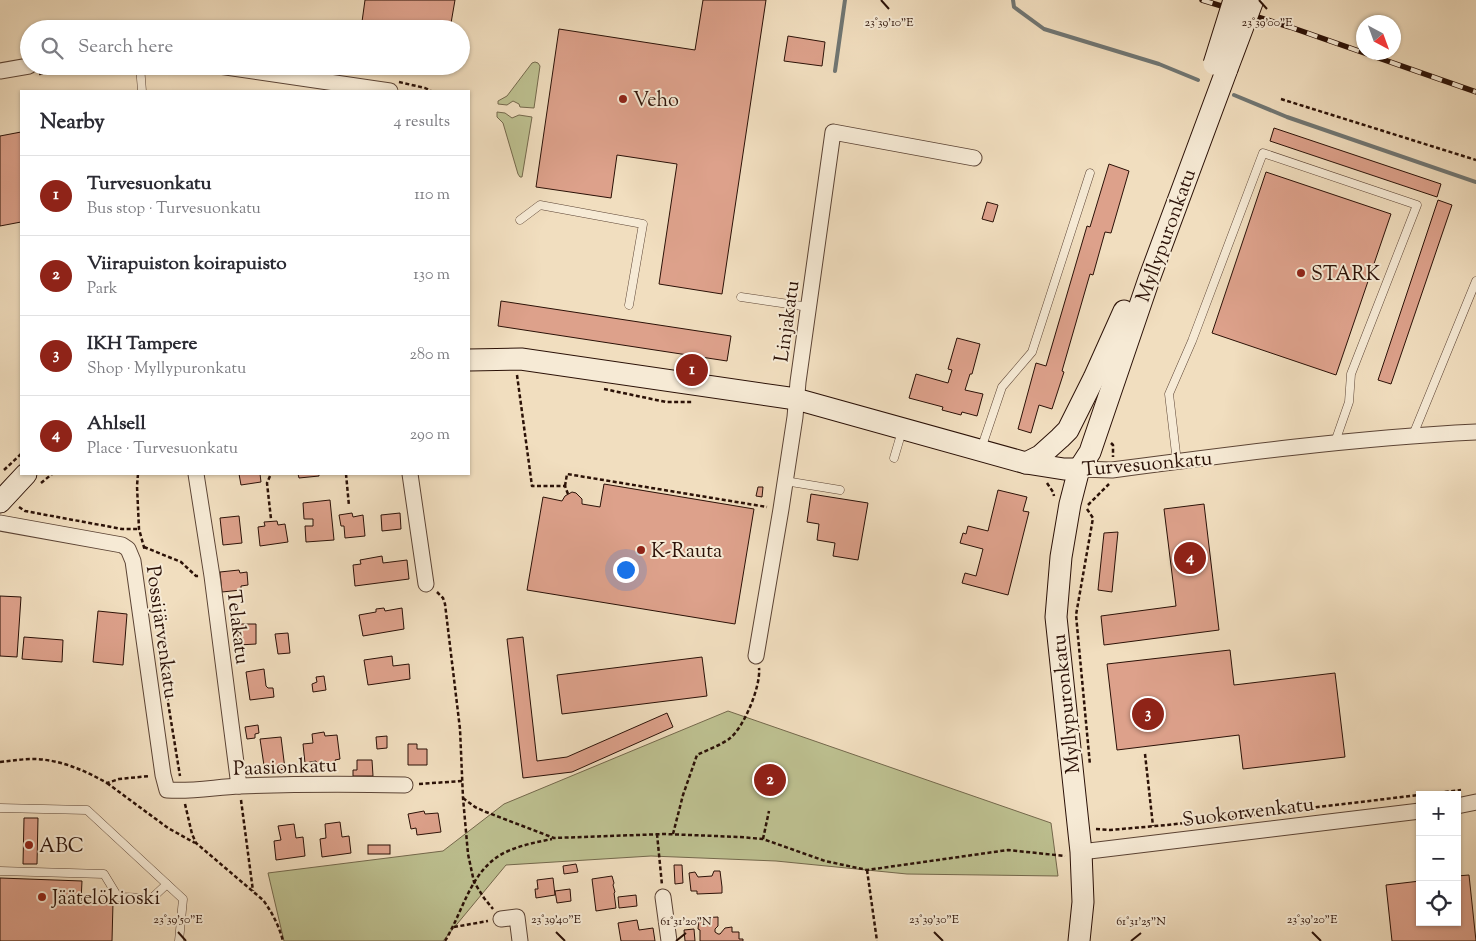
<!DOCTYPE html>
<meta charset="utf-8">
<style>
body{margin:0;font-family:"Sorts Mill Goudy",serif;background:#f2f2f3;color:#2b2b33}
.controls{position:absolute;right:15px;bottom:15px;display:grid;overflow:hidden;border-radius:0px;box-shadow:0 1px 4px #0004}
.controls button{width:45px;height:45px;display:grid;place-items:center;padding:0;border:0;border-bottom:1px solid #e1e1e2;background:#fff;color:#2b2b33;font:25px sans-serif}
.compass{position:absolute;left:1356px;top:15px;width:45px;height:45px;border-radius:50%;background:#fff;box-shadow:0 1px 4px #0004;rotate:139deg}
.you{position:absolute;left:625px;top:569px;width:18px;height:18px;margin:-12px;border:4px solid #fff;border-radius:50%;background:#1a73e8;box-shadow:0 0 0 8px #1a73e833}
.badge{display:grid;place-items:center;width:32px;height:32px;border-radius:50%;background:#8f2418;color:#fff;font-size:16px;font-weight:700}
.pin{position:absolute;translate:-50% -50%;border:2px solid #fff;box-shadow:0 1px 5px #0006}
.list{margin:0;padding:0;list-style:none}
h2{display:flex;justify-content:space-between;align-items:center;height:65px;margin:0;padding:0 20px;font-size:21px}
h2 small{font-size:16px;font-weight:400;color:#7c7c81}
.list li{display:grid;grid-template-columns:32px 1fr auto;gap:15px;align-items:center;box-sizing:border-box;height:80px;padding:0 20px;border-top:1px solid #e1e1e2}
.list b{display:block;font-size:19px;white-space:nowrap}
.list p{margin:0;font-size:16px;white-space:nowrap;color:#7c7c81}
.list em{font-size:16px;font-style:normal;color:#7c7c81}
.icon{flex:none;width:28px;height:28px;fill:none;stroke:currentColor;stroke-width:2;stroke-linecap:round;stroke-linejoin:round}
.map{position:relative;flex:none;width:1476px;height:941px;overflow:hidden}
.search{position:absolute;background:#fff;box-shadow:0 1px 4px #0004;left:20px;top:20px;width:450px;height:55px;display:flex;align-items:center;gap:12px;box-sizing:border-box;padding:0 18px;border-radius:28px;color:#7c7c81;font-size:19px}
.panel{position:absolute;background:#fff;box-shadow:0 1px 4px #0004;left:20px;top:90px;width:450px;height:385px;border-radius:0px}
.map>svg:first-child{display:block}
</style>
<div class="map">
<svg width="1476" height="941" viewBox="0 0 1476 941">
<rect width="100%" height="100%" fill="#f1debf"/>
<filter id="stains"><feTurbulence type="fractalNoise" baseFrequency=".004" numOctaves="4"/><feColorMatrix values="0 0 0 0 .2 0 0 0 0 .09 0 0 0 0 .02 0 0 0 .5 -.17"/></filter>
<radialGradient id="worn" r=".72"><stop offset=".6" stop-color="#630" stop-opacity="0"/><stop offset="1" stop-color="#630" stop-opacity=".3"/></radialGradient>
<g fill="#bdc090" stroke="#74684c">
<polygon points="535,62 538,63 540,66 534,108 520,107 519,104 513,101 507,105 498,104 498,101 507,96 532,63"/>
<polygon points="497,112 505,113 512,118 519,115 532,117 522,177 520,177 518,174 503,123 497,117"/>
<polygon points="728,711 1051,823 1058,876 907,874 776,861 651,856 506,865 443,941 284,941 268,873 443,851 504,804"/>
</g>
<g fill="none" stroke-linecap="round" stroke-linejoin="round">
<g stroke="#707673" stroke-width="4">
<polyline points="1013,0 1014,7 1044,29 1159,64 1198,80"/>
<polyline points="835,71 845,0"/>
<polyline points="1234,95 1287,117 1476,182"/>
</g>
</g>
<g fill="#dda18b" stroke="#2b1107">
<polygon points="365,0 455,0 450,29 361,29"/>
<polygon points="703,0 766,0 722,294 659,284 677,164 617,155 611,198 536,187 559,29 695,50"/>
<polygon points="788,36 825,42 822,66 784,61"/>
<polygon points="1274,128 1441,184 1437,197 1270,141"/>
<polygon points="21,132 21,222 0,226 0,136"/>
<polygon points="1109,164 1129,171 1111,233 1105,232 1093,275 1090,274 1062,371 1064,372 1052,409 1039,405 1031,433 1018,429 1036,363 1046,366 1087,226 1090,227"/>
<polygon points="1266,172 1391,214 1336,375 1212,333"/>
<polygon points="1438,200 1452,205 1391,384 1378,380"/>
<polygon points="987,202 998,205 993,222 982,219"/>
<polygon points="501,301 731,336 727,361 498,326"/>
<polygon points="957,338 980,344 972,374 970,374 965,390 983,394 977,416 962,412 961,415 942,410 943,407 909,398 916,374 948,383 952,370 948,369"/>
<polygon points="239,474 260,474 261,482 241,485"/>
<polygon points="298,474 319,474 319,476 299,478"/>
<polygon points="604,484 754,509 735,624 527,590 543,497 562,501 565,496 572,492 576,493 582,499 582,504 600,507"/>
<polygon points="758,487 763,487 762,497 756,496"/>
<polygon points="998,490 1027,497 1023,511 1029,512 1008,595 962,583 965,573 976,576 983,549 960,543 963,533 966,534 968,526 988,531"/>
<polygon points="811,494 868,503 858,560 833,556 835,543 817,540 819,524 807,522"/>
<polygon points="330,500 334,540 306,542 305,526 313,526 313,519 304,519 303,503"/>
<polygon points="1204,504 1219,630 1104,645 1101,616 1176,606 1164,509"/>
<polygon points="352,513 353,517 363,515 365,536 345,538 344,526 341,526 339,515"/>
<polygon points="400,513 401,529 382,531 381,515"/>
<polygon points="239,516 242,543 223,545 220,518"/>
<polygon points="277,521 278,525 285,524 288,542 260,546 258,527 265,526 264,522"/>
<polygon points="1118,532 1112,592 1098,590 1104,533"/>
<polygon points="382,556 383,563 407,560 409,579 355,586 353,565 361,564 360,560"/>
<polygon points="239,570 240,573 247,572 248,585 241,586 241,590 222,592 220,572"/>
<polygon points="0,596 21,597 17,657 0,656"/>
<polygon points="384,608 385,611 402,608 404,629 363,636 359,615 376,612 376,609"/>
<polygon points="98,611 127,614 123,665 93,662"/>
<polygon points="238,624 256,624 256,644 238,645"/>
<polygon points="288,633 290,653 278,654 275,634"/>
<polygon points="24,637 63,640 62,662 22,659"/>
<polygon points="523,637 537,761 567,757 667,713 673,727 572,772 523,778 507,639"/>
<polygon points="1230,650 1234,685 1335,673 1345,757 1243,769 1239,735 1117,750 1107,664"/>
<polygon points="392,656 393,666 409,664 410,679 368,685 364,660"/>
<polygon points="702,657 707,696 562,714 557,675"/>
<polygon points="264,669 266,686 268,688 273,688 274,697 250,700 246,672"/>
<polygon points="324,676 326,690 313,692 312,684 317,682 316,677"/>
<polygon points="258,725 259,733 255,734 255,738 247,739 245,727"/>
<polygon points="324,732 325,736 337,735 340,759 335,760 336,764 317,767 316,761 305,763 303,744 313,743 312,734"/>
<polygon points="387,736 387,748 377,749 376,737"/>
<polygon points="281,737 285,769 265,772 260,739"/>
<polygon points="408,744 417,744 417,749 427,749 427,765 408,765"/>
<polygon points="357,760 372,760 373,776 353,776 353,770 357,770"/>
<polygon points="424,811 425,814 438,813 441,832 417,835 416,828 411,829 408,814"/>
<polygon points="24,818 38,818 37,864 23,864"/>
<polygon points="340,822 342,837 349,836 351,853 322,857 320,839 326,838 325,824"/>
<polygon points="294,824 296,838 303,837 305,856 276,860 274,841 281,840 278,826"/>
<rect x="368" y="845" width="22" height="9"/>
<polygon points="576,864 578,872 564,874 563,866"/>
<polygon points="674,865 682,865 683,883 675,884"/>
<polygon points="714,871 720,871 722,887 722,893 697,894 697,891 691,891 689,873 695,872 698,877 712,876"/>
<polygon points="1469,875 1476,941 1392,941 1386,885 1420,881 1420,922 1457,922 1457,876"/>
<polygon points="612,876 614,883 613,885 615,892 614,893 616,908 596,911 592,879"/>
<polygon points="0,878 82,881 81,901 113,902 112,941 0,941"/>
<polygon points="553,878 555,895 536,898 535,889 538,889 537,880"/>
<polygon points="570,889 571,901 557,903 555,891"/>
<polygon points="636,895 637,906 619,908 618,897"/>
<polygon points="718,917 718,926 715,929 715,932 718,934 720,934 725,928 732,927 732,932 739,932 739,939 743,939 743,941 700,941 700,930 698,929 699,918"/>
<polygon points="637,920 639,930 653,928 655,941 621,941 618,923"/>
<polygon points="694,929 695,941 685,941 684,930"/>
</g>
<g fill="none" stroke-linecap="round" stroke-linejoin="round">
<defs>
<g id="service">
<polyline points="140,66 142,91"/>
<polyline points="520,220 540,205 643,224 629,305"/>
<polyline points="741,297 809,307"/>
<polyline points="1413,435 1476,281"/>
<polyline points="981,449 1002,387 1032,352 1090,173"/>
<polyline points="894,458 902,431"/>
<polyline points="1177,462 1169,394 1192,341 1263,153 1417,205 1351,374 1349,402 1335,442"/>
<polyline points="785,481 840,490"/>
<polyline points="0,808 87,810 183,899 179,941"/>
<polyline points="0,871 104,874 118,897 152,898 167,884"/>
</g>
<g id="minor">
<polyline points="219,66 390,91"/>
<polyline points="0,71 29,66"/>
<path d="M1079,469L1112,470C1233,454 1354,438 1476,432"/>
<polyline points="196,474 212,576 239,786"/>
<polyline points="410,474 426,584"/>
<path d="M0,523L122,545L128,549L133,561L163,775L167,790C192,792 216,787 240,786C295,784 350,784 405,785"/>
<polyline points="756,656 781,509 795,417 798,382 833,132 974,158"/>
<polyline points="1457,806 1476,802"/>
<polyline points="1081,852 1420,811"/>
<polyline points="663,897 669,941"/>
<polyline points="501,919 517,917 520,941"/>
</g>
<g id="secondary">
<polyline points="469,360 521,359 796,399 1026,463 1064,469 1079,469"/>
<polyline points="1026,463 1040,456 1060,438 1068,430 1094,378 1124,311"/>
<polyline points="0,502 26,474"/>
<polyline points="1079,941 1083,902 1081,852 1056,617 1061,557 1070,504 1079,469 1090,452 1149,279 1227,69"/>
</g>
</defs>
<use href="#service" stroke="#5c4435" stroke-width="9"/>
<use href="#minor" stroke="#5c4435" stroke-width="17"/>
<use href="#secondary" stroke="#2b1107" stroke-width="23"/>
<g stroke="#2b1107" stroke-width="2.5" stroke-dasharray="4 2.5" stroke-linecap="butt">
<polyline points="39,74 95,66"/>
<polyline points="399,82 425,88 431,91"/>
<polyline points="1281,99 1476,160"/>
<polyline points="517,375 532,486 565,486 568,494"/>
<polyline points="604,389 666,402 692,402"/>
<polyline points="1111,443 1113,445 1113,457"/>
<polyline points="4,470 21,454"/>
<polyline points="138,474 137,486 139,529 145,551"/>
<polyline points="346,474 349,506"/>
<polyline points="270,476 267,483 271,519"/>
<polyline points="41,483 52,474"/>
<polyline points="1047,483 1053,492 1054,496"/>
<polyline points="565,486 567,474 767,507"/>
<polyline points="1088,505 1109,484"/>
<polyline points="19,507 25,511 122,529 139,529"/>
<polyline points="1087,509 1093,518 1076,615 1090,765"/>
<polyline points="144,547 181,562 196,576 199,576"/>
<polyline points="437,592 443,598 445,604 460,729 463,798 468,854 474,882 484,898 493,909"/>
<polyline points="166,690 180,776"/>
<polyline points="1145,754 1153,826"/>
<path d="M0,762C11,761 21,759 32,759C59,759 84,770 107,783L119,779L150,776"/>
<polyline points="107,783 168,828 195,843"/>
<polyline points="419,784 462,781"/>
<polyline points="463,798 475,807 486,812 554,838 665,834 740,837 763,839 825,861 867,870 1008,850 1065,856"/>
<polyline points="241,800 253,891"/>
<path d="M185,804L192,834L196,843L263,900C272,912 279,926 283,941"/>
<polyline points="1096,829 1110,830 1167,825 1461,790"/>
<polyline points="657,834 662,885"/>
<path d="M673,834L683,795L697,755C707,750 719,746 729,739C744,728 761,686 759,668"/>
<polyline points="763,839 769,811"/>
<polyline points="867,870 877,941"/>
<polyline points="454,927 488,921"/>
<path d="M445,941C464,910 471,867 508,851C522,845 537,842 552,839"/>
</g>
<use href="#service" stroke="#f6ead5" stroke-width="8"/>
<use href="#minor" stroke="#f6ead5" stroke-width="15"/>
<use href="#secondary" stroke="#f6ead5" stroke-width="21"/>
<defs>
<polyline id="rail" points="1202,0 1290,27 1476,92"/>
</defs>
<use href="#rail" stroke="#2b1107" stroke-width="5.5"/>
<use href="#rail" stroke="#f6ead5" stroke-width="4" stroke-dasharray="11" stroke-linecap="butt"/>
<defs>
<g id="secondary-bridge">
<polyline points="1214,64 1234,0"/>
<polyline points="1227,69 1253,0"/>
</g>
</defs>
<use href="#secondary-bridge" stroke="#2b1107" stroke-width="23" stroke-linecap="butt"/>
<use href="#secondary-bridge" stroke="#f6ead5" stroke-width="21"/>
</g>
<path fill="none" stroke="#2b1107" stroke-width="2" d="M881,0L889,9M1259,0L1267,9M178,932L186,941M556,932L565,941M934,932L943,941M1312,932L1321,941M676,941L686,933M1131,941L1141,933"/>
<g fill="#8f2418" stroke="#f6ead5" stroke-width="2">
<circle cx="623" cy="99" r="5"/>
<circle cx="1301" cy="273" r="5"/>
<circle cx="641" cy="550" r="5"/>
<circle cx="29" cy="845" r="5"/>
<circle cx="42" cy="897" r="5"/>
</g>
<g text-anchor="middle" stroke-width="4" stroke-linejoin="round" paint-order="stroke">
<g font-size="20" fill="#2b1107" stroke="#f6ead5" text-anchor="start">
<text x="633" y="106">Veho</text>
<text x="1311" y="280">STARK</text>
<text x="651" y="557">K-Rauta</text>
<text x="39" y="852">ABC</text>
<text x="52" y="904">Jäätelökioski</text>
</g>
<g font-size="20" fill="#2b1107" stroke="#f6ead5">
<text transform="translate(1165 235) rotate(-70)" y="7">Myllypuronkatu</text>
<text transform="translate(786 321) rotate(-82)" y="7">Linjakatu</text>
<text transform="translate(1147 463) rotate(-5)" y="7">Turvesuonkatu</text>
<text transform="translate(239 627) rotate(83)" y="7">Telakatu</text>
<text transform="translate(163 632) rotate(82)" y="7">Possijärvenkatu</text>
<text transform="translate(1065 704) rotate(-96)" y="7">Myllypuronkatu</text>
<text transform="translate(285 766) rotate(-2)" y="7">Paasionkatu</text>
<text transform="translate(1248 811) rotate(-7)" y="7">Suokorvenkatu</text>
</g>
</g>
<g font-size="12" text-anchor="middle" fill="#2b1107" stroke="#f6ead5" stroke-width="4" stroke-linejoin="round" paint-order="stroke">
<text x="889" y="26">23°39'10"E</text>
<text x="1267" y="26">23°39'00"E</text>
<text x="178" y="923">23°39'50"E</text>
<text x="556" y="923">23°39'40"E</text>
<text x="934" y="923">23°39'30"E</text>
<text x="1312" y="923">23°39'20"E</text>
<text x="686" y="925">61°31'20"N</text>
<text x="1141" y="925">61°31'25"N</text>
</g>
<rect width="100%" height="100%" filter="url(#stains)"/>
<rect width="100%" height="100%" fill="url(#worn)"/>
</svg>
<div class="controls">
<button>+</button>
<button>−</button>
<button><svg class="icon" aria-label="locate" viewBox="0 0 24 24"><circle cx="12" cy="12" r="6"/><path d="M12 2v4M12 18v4M2 12h4M18 12h4"/></svg></button>
</div>
<svg class="compass" viewBox="-18 -18 36 36"><path d="M0-13l5 13h-10z" fill="#e53935"/><path d="M0 13l5-13h-10z" fill="#7c7c81"/></svg>
<div class="you"></div>
<div class="pin badge" style="left:692px;top:370px">1</div>
<div class="pin badge" style="left:770px;top:780px">2</div>
<div class="pin badge" style="left:1148px;top:714px">3</div>
<div class="pin badge" style="left:1190px;top:558px">4</div>
<div class="search"><svg class="icon" aria-label="search" viewBox="0 0 24 24"><circle cx="10" cy="10" r="6"/><path d="M15 15l6 6"/></svg>Search here</div>
<section class="panel">
<h2>Nearby<small>4 results</small></h2>
<ul class="list">
<li><span class="badge">1</span><div><b>Turvesuonkatu</b><p>Bus stop · Turvesuonkatu</p></div><em>110 m</em></li>
<li><span class="badge">2</span><div><b>Viirapuiston koirapuisto</b><p>Park</p></div><em>130 m</em></li>
<li><span class="badge">3</span><div><b>IKH Tampere</b><p>Shop · Myllypuronkatu</p></div><em>280 m</em></li>
<li><span class="badge">4</span><div><b>Ahlsell</b><p>Place · Turvesuonkatu</p></div><em>290 m</em></li>
</ul>
</section>
</div>
